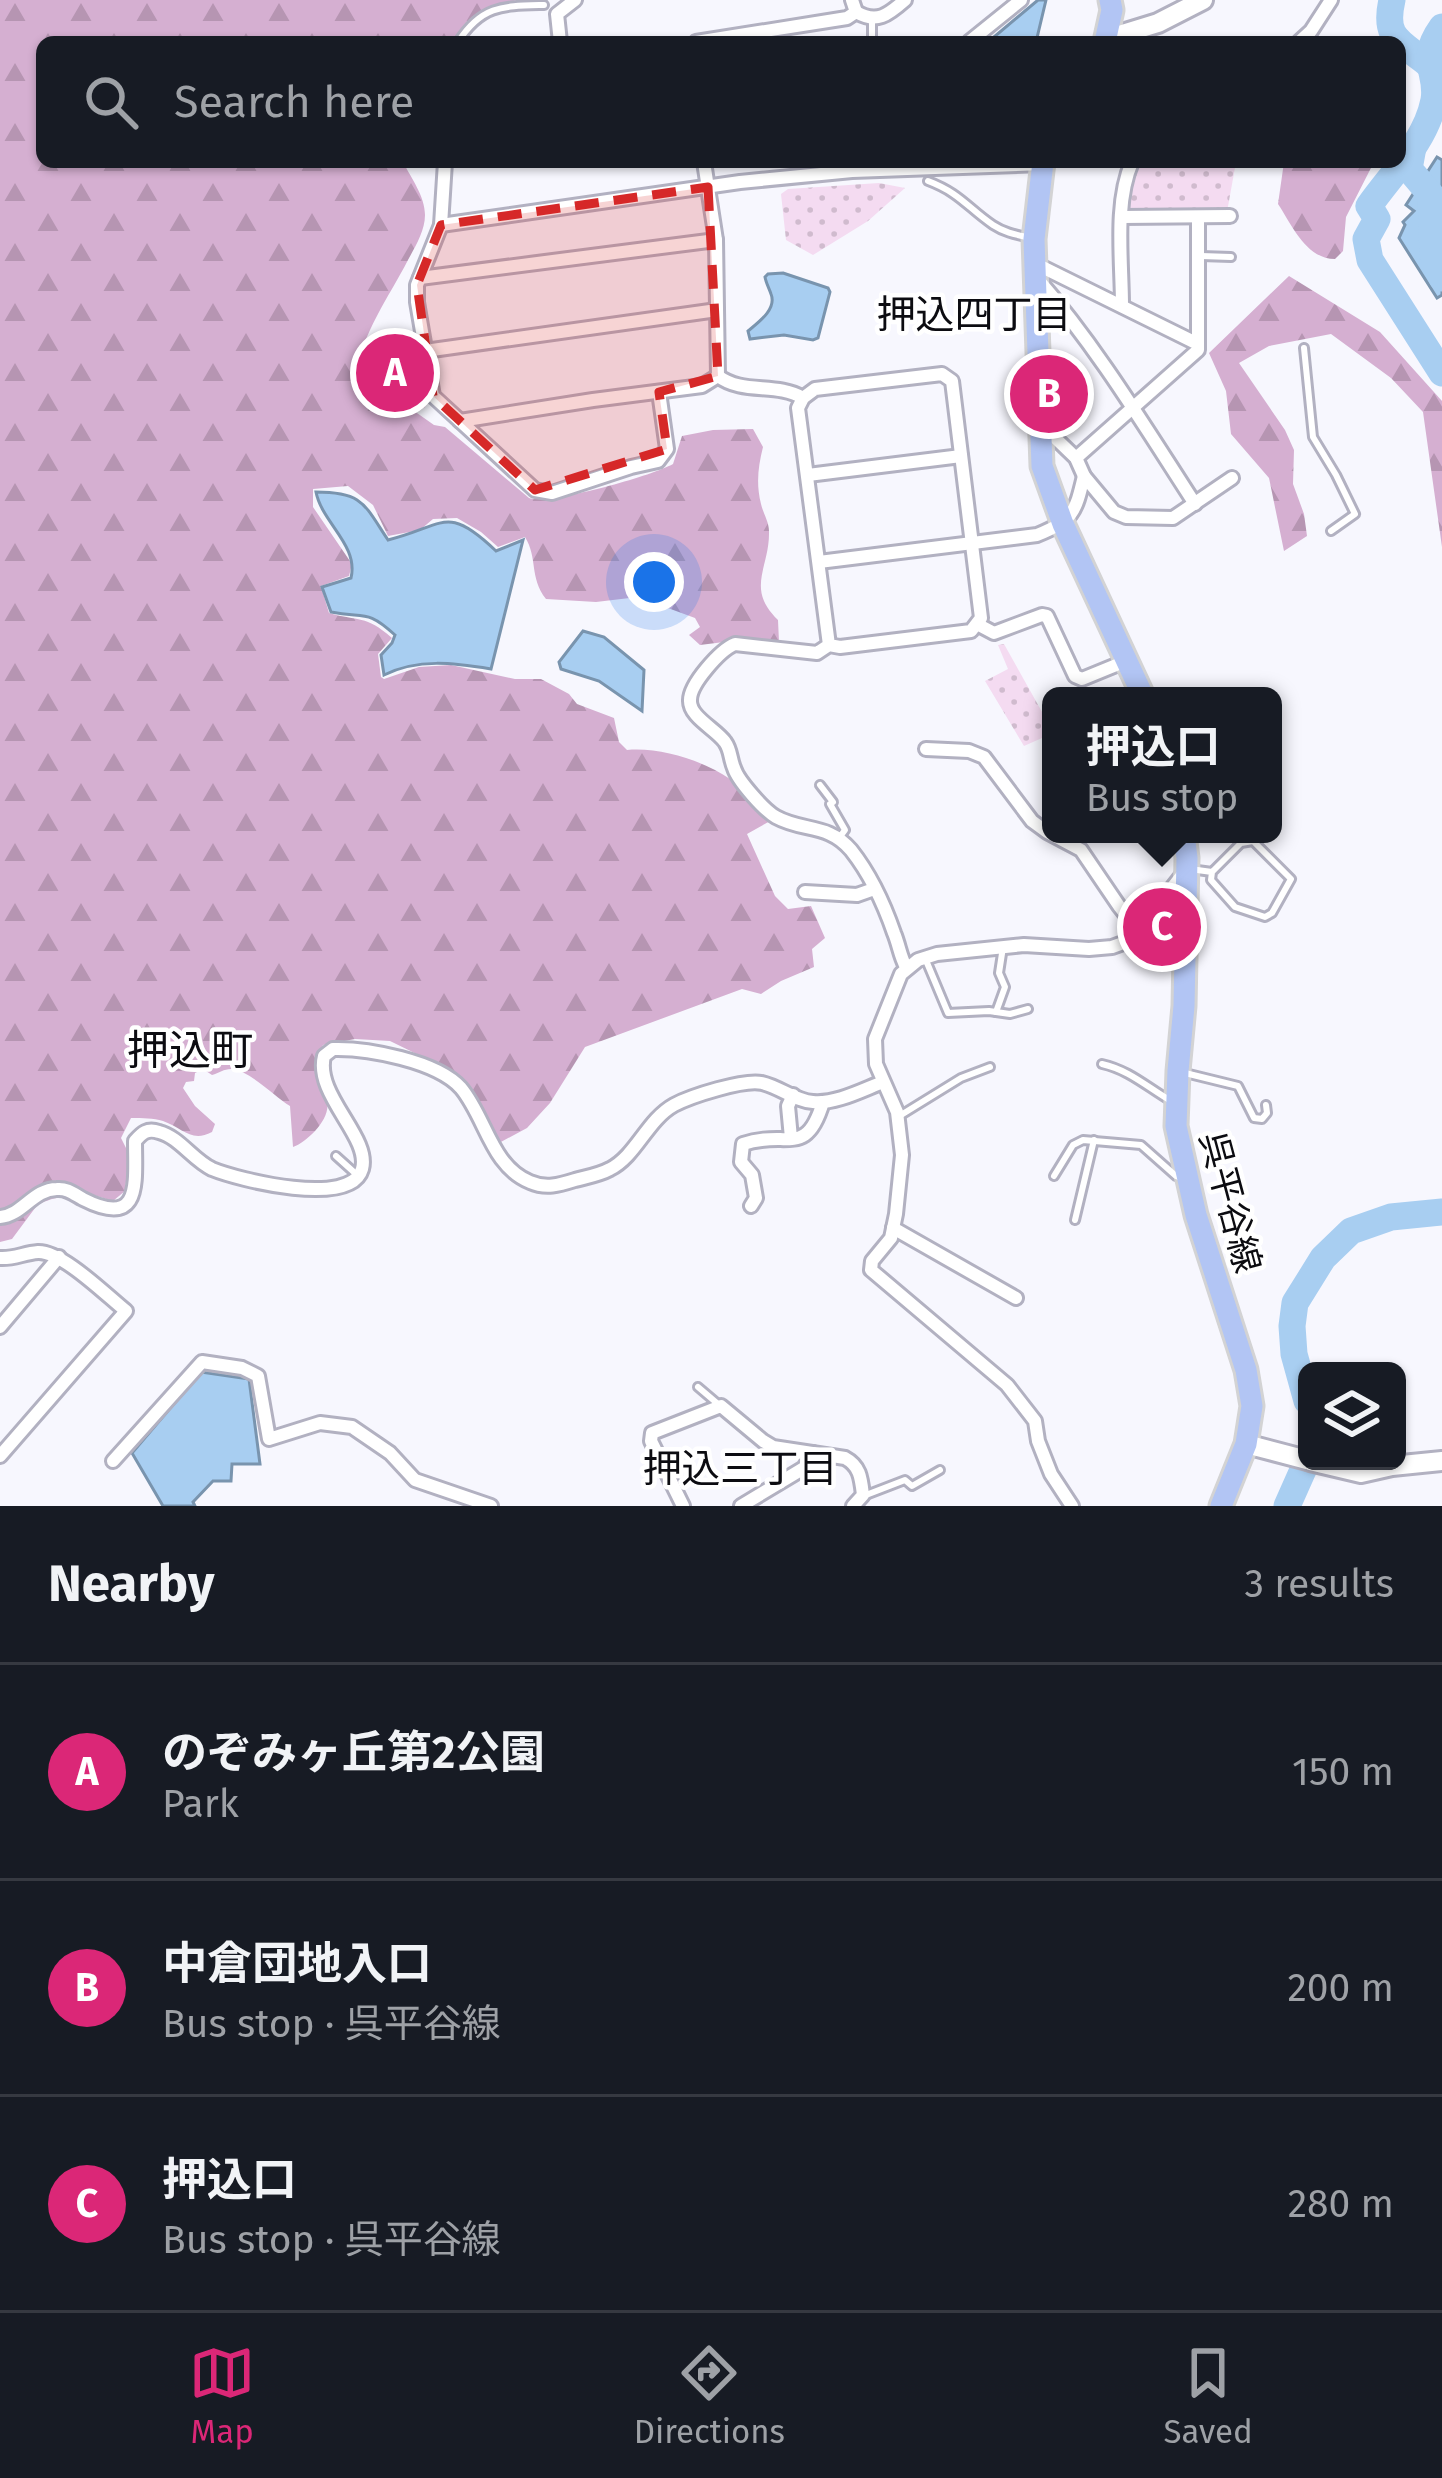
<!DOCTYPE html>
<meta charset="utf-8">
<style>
body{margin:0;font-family:"Fira Sans","Noto Sans JP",sans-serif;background:#20242c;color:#f1f3f6}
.controls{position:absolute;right:36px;bottom:36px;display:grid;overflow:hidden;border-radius:18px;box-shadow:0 3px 9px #0004}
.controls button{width:108px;height:108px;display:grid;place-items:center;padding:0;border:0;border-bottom:3px solid #363941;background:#171b24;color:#f1f3f6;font:60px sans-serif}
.you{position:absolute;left:654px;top:582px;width:42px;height:42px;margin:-30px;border:9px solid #fff;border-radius:50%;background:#1a73e8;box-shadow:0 0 0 18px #1a73e833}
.badge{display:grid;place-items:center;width:78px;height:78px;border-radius:50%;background:#db2777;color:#fff;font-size:39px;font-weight:700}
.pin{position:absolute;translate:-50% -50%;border:6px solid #fff;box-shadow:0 3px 12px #0006}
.popup{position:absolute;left:1042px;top:687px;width:240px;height:156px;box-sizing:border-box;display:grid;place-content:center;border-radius:18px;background:#171b24;filter:drop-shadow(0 3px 9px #0005);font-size:39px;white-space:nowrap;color:#9ea1a6}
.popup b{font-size:45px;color:#f1f3f6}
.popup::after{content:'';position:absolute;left:50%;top:100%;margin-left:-24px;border:24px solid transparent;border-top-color:#171b24}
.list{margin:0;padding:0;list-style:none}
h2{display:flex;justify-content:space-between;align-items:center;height:156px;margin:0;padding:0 48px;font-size:51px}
h2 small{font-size:39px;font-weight:400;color:#9ea1a6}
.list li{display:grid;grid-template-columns:78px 1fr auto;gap:36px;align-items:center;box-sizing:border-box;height:216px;padding:0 48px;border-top:3px solid #363941}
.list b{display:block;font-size:45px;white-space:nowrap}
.list p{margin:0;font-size:39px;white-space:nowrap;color:#9ea1a6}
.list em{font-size:39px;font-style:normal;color:#9ea1a6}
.icon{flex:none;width:66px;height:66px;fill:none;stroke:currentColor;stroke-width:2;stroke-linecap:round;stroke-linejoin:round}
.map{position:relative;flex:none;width:1442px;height:1506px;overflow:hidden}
.search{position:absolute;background:#171b24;box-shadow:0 3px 9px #0004;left:36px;right:36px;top:36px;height:132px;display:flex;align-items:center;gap:30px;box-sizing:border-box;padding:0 42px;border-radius:18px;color:#9ea1a6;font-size:45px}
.sheet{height:804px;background:#171b24}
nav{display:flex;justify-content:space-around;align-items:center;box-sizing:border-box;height:168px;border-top:3px solid #363941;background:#171b24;font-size:33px;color:#9ea1a6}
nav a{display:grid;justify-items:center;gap:6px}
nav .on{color:#db2777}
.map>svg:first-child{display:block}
</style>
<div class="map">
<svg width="1442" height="1506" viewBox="0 0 1442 1506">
<defs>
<pattern id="grass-dots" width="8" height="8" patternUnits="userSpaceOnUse" patternTransform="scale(3)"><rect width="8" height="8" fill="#f4dbf1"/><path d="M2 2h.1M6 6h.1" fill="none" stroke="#d0bbce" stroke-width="1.8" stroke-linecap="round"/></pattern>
<pattern id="forest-firs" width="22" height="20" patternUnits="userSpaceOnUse" patternTransform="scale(3)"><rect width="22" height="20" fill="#d5afd1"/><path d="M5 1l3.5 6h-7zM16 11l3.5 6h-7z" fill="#b695b2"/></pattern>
</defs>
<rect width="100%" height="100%" fill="#f7f7fe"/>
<g fill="url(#grass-dots)">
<polygon points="1141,162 1236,162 1227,212 1128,213 1132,186"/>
<polygon points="879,183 905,188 868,221 813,255 786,240 781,194 788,189"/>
<path d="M415,339L425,408L372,384C367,370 376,357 382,344Z"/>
<polygon points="1004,644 1051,728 1051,734 1024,746 985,681 1008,669 998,645"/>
</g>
<g fill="url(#forest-firs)">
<path d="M0,0H519C488,5 468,13 453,42H42V162H403C411,178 425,196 425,215C425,231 415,247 408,260C389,297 362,333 356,375L373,395L397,399L434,425L445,427L529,498C552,504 649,477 673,464L682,436L713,430L753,429L763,447C758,467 756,484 761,504C763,513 769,522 769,531C770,568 745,588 778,620L779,642L748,639L700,645L689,635L700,627L695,618L638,597L596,602L546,599C529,577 538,558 525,537L498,547L481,532L457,518L433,519L420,530L388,536L373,505L348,486L313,489V507L352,564L349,576L321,586L329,613C359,622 365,614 392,638L378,654L381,677L384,679L419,667L451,665L515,679H541L569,694L577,704L614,718L619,742L627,750C660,747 702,760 730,779C746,789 759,807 772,820L747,834L775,896L788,909L811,906L825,938L812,949L814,967L781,981L761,994L742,989L585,1047L550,1103L527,1128L499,1143L467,1085L433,1062L390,1041L355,1039L323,1045C318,1058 314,1070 318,1084C320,1090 326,1096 327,1102C331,1119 307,1142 293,1147L290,1106C275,1097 248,1069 231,1069C224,1069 219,1073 212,1075L203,1069L195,1073L194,1081L186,1082L183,1088L195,1106L215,1124L212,1132C191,1143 183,1128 163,1121C153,1118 143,1118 131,1118L121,1138L129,1154L125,1191L113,1201L84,1192L52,1199L38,1204L12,1239L0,1242Z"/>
<path d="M1284,162H1374L1346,217L1343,251L1335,259C1306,259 1292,225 1278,204Z"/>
<polygon points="1289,276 1380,332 1442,401 1442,547 1423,412 1391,378 1331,334 1269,346 1239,363 1285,430 1294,450 1293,484 1304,514 1307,536 1284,551 1269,478 1231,434 1226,391 1209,353"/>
</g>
<g fill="#a8cef1" stroke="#7994ae" stroke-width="3">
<polygon points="1038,0 1046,0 1036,42 988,42"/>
<polygon points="1437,157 1442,160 1442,295 1437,298 1399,238 1405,225 1403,222 1414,211 1406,205"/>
<path d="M783,273L828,288L830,292L818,338L813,340L784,335L750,339L748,331C759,322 777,309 771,294C769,288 766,283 765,277L768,274Z"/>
<path d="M316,492C363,492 364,504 388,540C445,526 446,503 496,551L523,540L491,669C454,663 418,658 384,675L381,655L392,643L395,635C366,608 364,619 331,612L322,587L351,578C359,545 322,523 316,492Z"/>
<polygon points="583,631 604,637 644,670 642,711 599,681 561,669 559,662"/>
<polygon points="201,1372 249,1379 260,1464 232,1464 231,1481 213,1481 193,1502 195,1506 163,1506 132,1453"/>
</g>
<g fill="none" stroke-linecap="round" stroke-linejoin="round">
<g stroke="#a8cef1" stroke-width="27">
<path d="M1392,0C1383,39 1400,41 1428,64"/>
<path d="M1442,27C1417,62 1439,71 1434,100C1426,141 1393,172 1369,206L1377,219L1366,239L1370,260L1442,373"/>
<polyline points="1413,147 1409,169 1431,195 1433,256 1442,278"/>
<polyline points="1307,1401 1294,1354 1292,1326 1295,1303 1323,1258 1351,1231 1391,1217 1442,1212"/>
<polyline points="1287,1506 1307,1461"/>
</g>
<defs>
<g id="lane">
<polyline points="872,19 872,42"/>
<path d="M458,42C482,5 503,6 544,5"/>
<path d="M928,181C960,193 968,208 993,225C1005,233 1018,235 1031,238"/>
<polyline points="1201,256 1231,257"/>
<polyline points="1304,348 1313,437 1336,475 1355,514 1331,531"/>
<polyline points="820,785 833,802 830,804 845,830 839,838"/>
<polyline points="1190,869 1212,872 1211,880 1235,907 1265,917 1272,913 1291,879 1253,841 1241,843 1212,872"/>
<polyline points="925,958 948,1013 989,1011 1010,1014 1028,1009"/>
<polyline points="996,1012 1005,987 999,973 1003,947"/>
<path d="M1102,1064C1129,1070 1147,1087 1171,1101"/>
<polyline points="1181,1072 1238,1086 1254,1118 1262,1119 1267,1113 1266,1105"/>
<polyline points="901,1115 961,1078 990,1067"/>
<polyline points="336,1156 356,1174"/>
<polyline points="1054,1176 1073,1145 1083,1140 1141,1145 1176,1176 1184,1179"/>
<polyline points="1075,1220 1094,1140"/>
<polyline points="698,1387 718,1404"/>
<polyline points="866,1495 905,1480 912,1486 940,1470"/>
</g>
<g id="street">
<path d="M856,12C877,24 888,15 905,0"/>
<polyline points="560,42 557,14 575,0"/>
<polyline points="696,42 847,18 856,12 852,0"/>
<polyline points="969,42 1021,0"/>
<polyline points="1299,42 1311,31 1331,0"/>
<polyline points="445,162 441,225 417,285 417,302 433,396 535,490 552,493 631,467 658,461 667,449 659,392"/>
<polyline points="1122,217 1230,216"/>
<polyline points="441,225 740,182 852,171 1042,164"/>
<polyline points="1036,264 1198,344"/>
<path d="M1036,277C1097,347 1145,427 1195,504"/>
<polyline points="420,278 716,240"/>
<path d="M1122,306C1122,261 1114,203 1132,162"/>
<polyline points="425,351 717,310"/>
<path d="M718,376C743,395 776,382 803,398"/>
<polyline points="460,421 593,400 702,386 718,376 716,240 704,162"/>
<polyline points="1040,428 1048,431 1076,458 1084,476 1114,512 1126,517 1173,518 1232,478"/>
<polyline points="1076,458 1198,350 1198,217"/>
<polyline points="808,475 961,456"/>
<path d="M819,562L1037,535C1073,520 1075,514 1084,476"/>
<polyline points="977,624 994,633 1042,615 1047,616 1075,676 1082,679 1126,661"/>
<path d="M829,645L798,408L803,398L815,389L942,374L952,381L981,618L971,631L840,647L829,645L817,653L735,644C720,650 690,684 690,700C689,717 716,729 725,742C731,750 730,759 734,768C738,781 764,810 776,817C803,832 828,823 851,850C870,874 884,904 894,933C899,945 900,956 906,967"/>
<polyline points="926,749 969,751 984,757 1032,821 1047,832 1081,850 1119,906 1142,935"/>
<polyline points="805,892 857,895 874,889"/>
<polyline points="791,1138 788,1106 793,1095"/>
<path d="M751,1206L756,1198L752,1175L741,1162L743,1144C787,1129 806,1159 823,1102"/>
<path d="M0,1217C23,1215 33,1189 57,1189C67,1188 74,1194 83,1199C142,1229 135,1183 135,1141C142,1133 147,1128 159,1132C179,1137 193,1160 212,1169C239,1180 351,1208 362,1169C371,1137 314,1095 324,1056L333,1049C367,1048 437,1061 461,1088C486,1118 491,1166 530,1182C546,1189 559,1185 575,1180C586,1177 599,1175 610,1169C636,1156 647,1120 674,1105C691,1096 744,1079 762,1083C780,1087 795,1101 813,1102C836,1104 862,1090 883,1082"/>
<polyline points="893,1228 1016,1298"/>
<path d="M0,1258C14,1259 24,1253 38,1252C62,1251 106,1295 126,1311L0,1456"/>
<polyline points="0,1327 59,1257"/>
<polyline points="113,1461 202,1362 242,1368 258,1376 269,1439 320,1423 352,1427 390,1453 415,1480 491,1506"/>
<path d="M683,1506L651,1441L652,1433L721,1406L763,1441L773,1447L845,1458C860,1466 861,1478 863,1495L853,1506"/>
<polyline points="741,1506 804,1468 813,1453"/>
<polyline points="1072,1506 1051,1474 1038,1441 1035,1421 1007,1385 871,1270 872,1261 891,1238 896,1214 902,1155 897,1112 876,1064 875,1039 901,974 918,960 937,954 1024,945 1089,949 1112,947 1137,938 1151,929 1161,902 1186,870"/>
</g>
<g id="secondary">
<polyline points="1106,39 1158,23 1203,0"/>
<polyline points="1246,1444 1307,1460"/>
<polyline points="1310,1461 1361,1473 1392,1466 1442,1461"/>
</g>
<g id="primary">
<polyline points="1105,42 1112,10 1110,0"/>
<polyline points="1043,162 1034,239 1042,466 1063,524 1143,696"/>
<polyline points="1184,834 1187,858 1184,1006 1178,1071 1176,1126 1196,1215 1246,1370 1252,1406 1246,1444 1221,1506"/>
</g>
</defs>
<use href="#lane" stroke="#b2b1c1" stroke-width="12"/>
<use href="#street" stroke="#b2b1c1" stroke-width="18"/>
<use href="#secondary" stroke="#b2b1c1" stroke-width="24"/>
<use href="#primary" stroke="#d3d3d4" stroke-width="27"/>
<use href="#lane" stroke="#fff" stroke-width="6"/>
<use href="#street" stroke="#fff" stroke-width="12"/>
<use href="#secondary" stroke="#fff" stroke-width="18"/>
<use href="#primary" stroke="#b2c5f4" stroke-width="21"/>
</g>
<path fill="#d62828" fill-opacity="0.2" stroke="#d62828" stroke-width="9" stroke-dasharray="24 15" stroke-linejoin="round" d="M708,187L718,376L659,392L667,449L535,490L433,396L417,285L441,225Z"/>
<g text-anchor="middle" stroke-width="9" stroke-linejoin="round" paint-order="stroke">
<g font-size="36" fill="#0c0c11" stroke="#fff">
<text transform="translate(1231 1202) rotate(75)" y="13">呉平谷線</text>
</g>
<g font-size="39" fill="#0c0c11" stroke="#fff">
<text x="974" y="328">押込四丁目</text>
<text x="740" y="1482">押込三丁目</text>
</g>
<g font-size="42" fill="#0c0c11" stroke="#fff">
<text x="190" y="1065">押込町</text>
</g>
</g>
</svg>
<div class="controls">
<button><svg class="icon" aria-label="layers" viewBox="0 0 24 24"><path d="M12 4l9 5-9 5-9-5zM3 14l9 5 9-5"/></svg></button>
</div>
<div class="you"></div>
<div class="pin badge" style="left:395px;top:373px">A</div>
<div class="pin badge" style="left:1049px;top:394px">B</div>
<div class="pin badge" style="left:1162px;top:927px">C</div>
<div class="popup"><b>押込口</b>Bus stop</div>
<div class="search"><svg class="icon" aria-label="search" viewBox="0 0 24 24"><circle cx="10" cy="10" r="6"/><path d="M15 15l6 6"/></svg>Search here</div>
</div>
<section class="sheet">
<h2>Nearby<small>3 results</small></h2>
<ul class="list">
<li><span class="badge">A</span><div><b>のぞみヶ丘第2公園</b><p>Park</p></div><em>150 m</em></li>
<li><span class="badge">B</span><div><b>中倉団地入口</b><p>Bus stop · 呉平谷線</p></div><em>200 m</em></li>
<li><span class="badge">C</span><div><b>押込口</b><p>Bus stop · 呉平谷線</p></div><em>280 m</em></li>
</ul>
</section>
<nav>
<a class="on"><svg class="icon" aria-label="map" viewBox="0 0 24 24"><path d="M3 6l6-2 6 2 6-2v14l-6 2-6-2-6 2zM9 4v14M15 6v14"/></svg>Map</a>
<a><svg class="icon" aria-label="directions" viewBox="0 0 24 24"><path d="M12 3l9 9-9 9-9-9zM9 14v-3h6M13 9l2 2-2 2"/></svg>Directions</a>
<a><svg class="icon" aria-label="saved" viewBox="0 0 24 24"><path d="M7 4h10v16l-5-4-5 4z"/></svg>Saved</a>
</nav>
